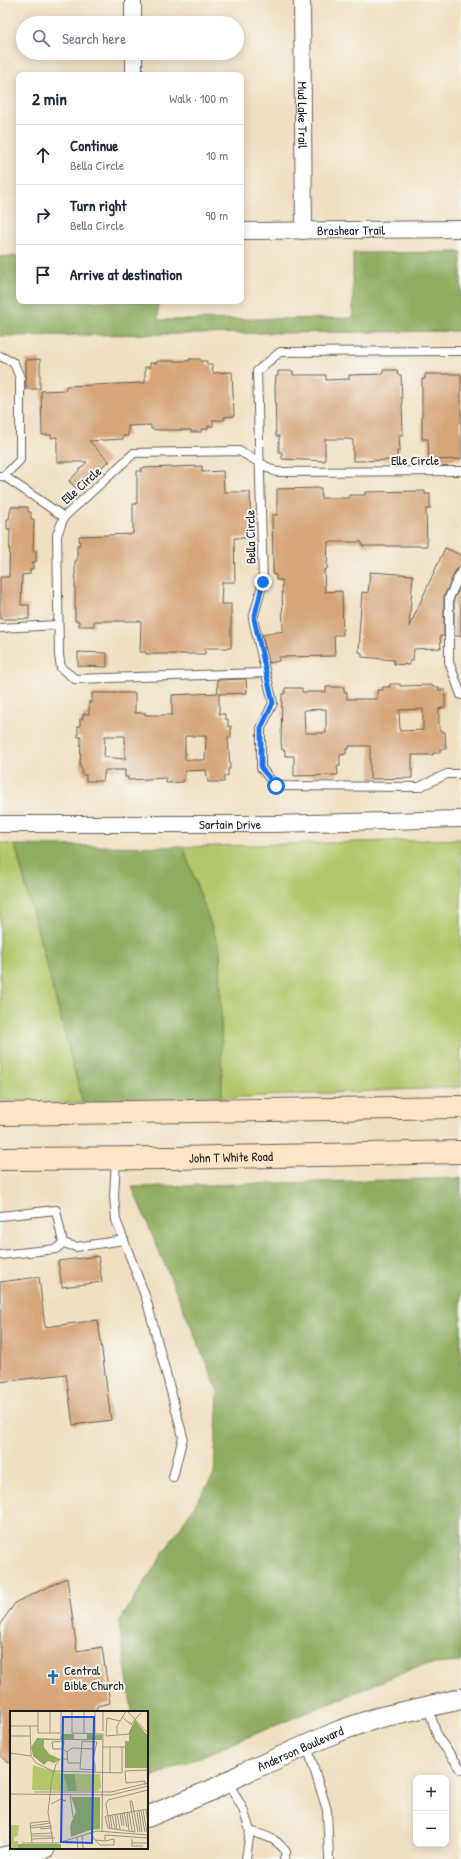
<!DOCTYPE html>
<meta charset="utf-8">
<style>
body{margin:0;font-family:"Patrick Hand",sans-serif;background:#f6f6f7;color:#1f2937}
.controls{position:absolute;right:12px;bottom:12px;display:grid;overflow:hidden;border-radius:8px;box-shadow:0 2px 10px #0003}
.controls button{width:36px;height:36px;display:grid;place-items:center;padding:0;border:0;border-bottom:1px solid #e0e1e3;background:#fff;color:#1f2937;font:20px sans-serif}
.stop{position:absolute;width:12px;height:12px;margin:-9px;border:3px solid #1a73e8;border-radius:50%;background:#fff}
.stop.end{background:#1a73e8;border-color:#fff;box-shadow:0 1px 4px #0008}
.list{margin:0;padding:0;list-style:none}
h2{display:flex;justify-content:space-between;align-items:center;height:52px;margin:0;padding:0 16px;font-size:17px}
h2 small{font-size:13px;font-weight:400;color:#747a83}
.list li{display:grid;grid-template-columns:26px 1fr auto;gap:12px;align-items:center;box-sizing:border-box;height:60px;padding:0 16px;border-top:1px solid #e0e1e3}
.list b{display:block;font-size:15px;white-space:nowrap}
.list p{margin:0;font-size:13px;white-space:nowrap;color:#747a83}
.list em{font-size:13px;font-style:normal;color:#747a83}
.icon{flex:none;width:22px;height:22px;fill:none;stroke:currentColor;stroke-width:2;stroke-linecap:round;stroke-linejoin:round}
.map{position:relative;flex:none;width:461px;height:1859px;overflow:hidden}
.search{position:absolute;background:#fff;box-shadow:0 2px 10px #0003;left:16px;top:16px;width:228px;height:44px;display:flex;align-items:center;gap:10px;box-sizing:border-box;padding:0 14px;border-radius:22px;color:#747a83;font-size:15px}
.panel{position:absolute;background:#fff;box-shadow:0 2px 10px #0003;left:16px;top:72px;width:228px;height:232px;border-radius:8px}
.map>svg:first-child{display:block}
</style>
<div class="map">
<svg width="461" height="1859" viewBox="0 0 461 1859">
<rect width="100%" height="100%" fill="#f6f6f2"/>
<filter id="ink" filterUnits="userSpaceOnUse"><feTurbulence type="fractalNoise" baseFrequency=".025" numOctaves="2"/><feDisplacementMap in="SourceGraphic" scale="8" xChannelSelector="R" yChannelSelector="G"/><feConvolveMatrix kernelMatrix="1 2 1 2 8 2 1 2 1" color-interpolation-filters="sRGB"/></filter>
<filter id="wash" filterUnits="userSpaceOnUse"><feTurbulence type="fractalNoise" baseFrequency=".012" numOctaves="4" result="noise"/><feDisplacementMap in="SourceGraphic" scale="16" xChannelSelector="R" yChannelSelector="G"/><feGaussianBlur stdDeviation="0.9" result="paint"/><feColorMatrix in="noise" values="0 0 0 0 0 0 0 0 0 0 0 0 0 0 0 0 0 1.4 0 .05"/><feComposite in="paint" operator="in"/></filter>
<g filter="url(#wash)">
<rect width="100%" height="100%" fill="#f0e0c2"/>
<g fill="#b4c76a" stroke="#687243">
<polygon points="461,839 461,1087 222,1098 220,950 183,847"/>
<polygon points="0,843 15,845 83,1103 0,1102"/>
</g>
<g fill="#8fac5e" stroke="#56643d">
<polygon points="461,252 461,331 0,336 0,257 19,256 19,301 158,301 158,320 353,318 353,253"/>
<polygon points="15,845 183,847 220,950 222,1098 83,1103"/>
<polygon points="461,1178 461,1662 421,1665 147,1779 147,1712 132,1712 119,1622 214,1475 218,1391 132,1187"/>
</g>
<g id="blocks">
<g fill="#d6a476" fill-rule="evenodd">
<polygon points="40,359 40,389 26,389 26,360"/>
<polygon points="189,359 200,359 200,361 207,361 207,365 212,365 213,373 232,372 234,416 224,417 225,420 213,420 213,426 208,426 208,429 201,429 201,432 191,432 191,430 159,430 151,429 151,425 128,426 128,436 123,436 123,439 89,441 110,462 107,462 79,491 69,481 87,462 57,462 57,437 51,438 51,435 42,435 41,391 66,390 66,386 145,383 145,367 150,367 150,363 157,363 157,361 189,361"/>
<polygon points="383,370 397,370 398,375 401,375 403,435 399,435 400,451 397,451 397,460 353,461 353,440 347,439 325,439 325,461 282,459 282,452 279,452 279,436 276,436 275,386 276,376 278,376 278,371 293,371 293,375 326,375 326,380 349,379 349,375 383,374"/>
<polygon points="425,374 461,374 461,459 429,460 428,439 422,439 422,379 425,379"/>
<polygon points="202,466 202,472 223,471 224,492 250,492 251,538 234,538 235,582 222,582 221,604 231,604 231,648 205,648 205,654 146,654 146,652 140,652 141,621 94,621 94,626 79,626 79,621 75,621 75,561 77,561 77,545 80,545 79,536 133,534 133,504 137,504 137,471 142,471 141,468"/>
<polygon points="321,488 321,498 349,498 349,495 365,495 365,492 425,491 425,494 430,494 430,509 426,509 427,546 362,546 362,542 328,542 327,569 324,570 325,592 342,591 343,635 334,635 335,656 279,657 279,661 269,663 262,635 283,631 282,580 276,580 276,575 273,575 273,567 272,515 277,515 277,489"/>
<polygon points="11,507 28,507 28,512 31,512 31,519 34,519 33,551 36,551 36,562 33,562 33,569 30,569 30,574 22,575 21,605 29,605 29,619 0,619 0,577 9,577 10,529 7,529 7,519 9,519"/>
<polygon points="445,548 461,555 461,567 456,570 444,596 444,636 440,636 441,648 414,649 413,661 410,660 409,665 394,664 394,660 362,657 362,653 359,652 360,635 359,635 362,592 368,593 370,572 413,575 409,627"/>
<polygon points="461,585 461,636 454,636 454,599"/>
<polygon points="78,652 107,653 107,667 78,666"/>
<path d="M246,679L247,693L219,694V714H225V719H228V727L231,726V737H228L230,769H228V776H224V782H208L206,770L185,771L183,782L166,783V778L128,780V777H125V770H105L103,781H86V775H82V768H80L81,737H78V726H80V719H83V714H89V702H92V693H135V713H145V715H172V695L218,693L217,680ZM105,736H125V759L104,757ZM185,736H206L205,760H185Z"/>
<path d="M390,684H400V686L432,685V687H439V690H445V707L439,709V730L445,732L446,749H440V753H433V755H412V778L370,779V746H349V749H346V754L340,755V766H337L338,775L294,776V756H285V750H282L281,743L282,694H285V688H302V692H326V687H344V692H347V699H377V690H383V687H390ZM326,709V733H305L304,710ZM423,709V730L400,731L399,710Z"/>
<polygon points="98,1256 102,1282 62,1287 58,1261"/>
<polygon points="39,1277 45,1327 98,1320 111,1420 73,1425 66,1374 0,1382 0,1282"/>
<polygon points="67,1578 77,1651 102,1647 110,1703 97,1706 96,1712 11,1712 11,1764 0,1756 0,1624 16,1602"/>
</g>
</g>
</g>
<g filter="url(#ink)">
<use href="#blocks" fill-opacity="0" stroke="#666156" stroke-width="1"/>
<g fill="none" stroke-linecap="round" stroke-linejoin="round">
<defs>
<g id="service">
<polyline points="461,351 280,352 257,371 263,582 253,619 273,703 261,728 261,768 276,786 419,787 447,774 461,774"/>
<polyline points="0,356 14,363 20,378 20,460 4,476"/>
<polyline points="0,476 4,476 64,517"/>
<polyline points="461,572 449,598 449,662 461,695"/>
<polyline points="0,628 58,625"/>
<polyline points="265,673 75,679 61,668 59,655 57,535 64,517 134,453 239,451 276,472 461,471"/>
<polyline points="116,1159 114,1196 116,1220 146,1298 183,1437 173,1477"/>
<polyline points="0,1216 56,1210 63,1243 56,1249 0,1255"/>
<polyline points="63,1243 76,1247 124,1240"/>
<polyline points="428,1707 438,1738 461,1769"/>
<polyline points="307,1746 327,1810 329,1859"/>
<polyline points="228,1782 243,1809 250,1831 246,1859"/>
<path d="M250,1831C265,1836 277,1838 286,1852L284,1859"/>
</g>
<g id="minor">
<polyline points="133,0 133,23"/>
<path id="s1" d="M302,0L304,231"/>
<polyline points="134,53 134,75"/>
<path id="s2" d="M241,231L461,229"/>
<path id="s3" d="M0,824H273L461,819"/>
</g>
<g id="tertiary">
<path id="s4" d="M147,1817L212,1790L246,1772L339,1731L377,1718L461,1699"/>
<polyline points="0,1858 45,1848"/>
</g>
<g id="secondary">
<polyline points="0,1114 461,1107"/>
<path id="s5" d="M0,1159L173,1158L461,1152"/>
</g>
</defs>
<use href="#service" stroke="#666156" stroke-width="10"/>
<use href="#minor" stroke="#666156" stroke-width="18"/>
<use href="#tertiary" stroke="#666156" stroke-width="22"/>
<use href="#secondary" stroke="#666156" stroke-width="24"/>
<use href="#service" stroke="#fff" stroke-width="8"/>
<use href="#minor" stroke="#fff" stroke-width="16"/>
<use href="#tertiary" stroke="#fff" stroke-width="20"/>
<use href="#secondary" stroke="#fee5c5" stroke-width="22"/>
</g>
</g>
<g fill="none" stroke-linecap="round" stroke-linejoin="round" filter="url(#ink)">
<polyline stroke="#1a73e8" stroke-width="5" points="263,582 254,619 273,703 261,728 261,768 276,786"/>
</g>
<defs>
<symbol id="church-bare" viewBox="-9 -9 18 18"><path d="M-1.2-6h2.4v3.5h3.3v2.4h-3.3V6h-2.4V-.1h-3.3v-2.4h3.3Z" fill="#1f6fb2" stroke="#f6f6f2" stroke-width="2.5" paint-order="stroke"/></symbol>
</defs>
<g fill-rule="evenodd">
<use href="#church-bare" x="43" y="1667" width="20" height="20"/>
</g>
<g text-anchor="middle" stroke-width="4" stroke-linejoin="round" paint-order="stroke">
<g font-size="13" fill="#1c1c1c" stroke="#f6f6f2">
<text dy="5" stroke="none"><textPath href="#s1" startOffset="115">Mud Lake Trail</textPath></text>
<text dy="5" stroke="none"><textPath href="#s2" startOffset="110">Brashear Trail</textPath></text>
<text x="415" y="465">Elle Circle</text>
<text transform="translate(81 485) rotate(-42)" y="5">Elle Circle</text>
<text transform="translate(250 537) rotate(-91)" y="5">Bella Circle</text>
<text dy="5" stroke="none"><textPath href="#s3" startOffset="230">Sartain Drive</textPath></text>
<text dy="5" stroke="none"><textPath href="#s5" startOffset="231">John T White Road</textPath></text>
<text dy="5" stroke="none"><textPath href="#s4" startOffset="168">Anderson Boulevard</textPath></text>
</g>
<g font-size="13" fill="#1c1c1c" stroke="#f6f6f2" text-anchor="start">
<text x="64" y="1675">Central<tspan x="64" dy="15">Bible Church</tspan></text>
</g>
</g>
<g transform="translate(10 1711)">
<rect width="138" height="138" fill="#f0e0c2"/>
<path d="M23,54L53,63L58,80L22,79ZM65,63H90L91,77L88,80H67ZM0,114H9L8,125L4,126V130H8V138H0Z" fill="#b4c76a"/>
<path d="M125,9L138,25V57H115V30H119V21ZM51,23H64V28H77V23L92,24V29H34V36L39,43L50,48L44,52L38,50L34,54L23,45L21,36L27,27L50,28ZM53,63H65L67,80H58ZM61,86H90V118L80,119L61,126L60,115L66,100ZM8,133H51V138H8Z" fill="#8fac5e"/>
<path fill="none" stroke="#9b9280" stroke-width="1" d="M28,0V22H51V0M62,0V22L93,23L92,120M117,0L138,22M110,10L97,7L96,25L119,23L123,15L112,6M121,13L131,2M0,15H28M20,15L21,45L26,52L43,60L112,62V36M93,20V0M40,22V0M74,22V0M85,22V0M107,23V15L116,0M0,25H20M92,36H115M53,38L54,30L42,31L43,38H53L57,41M0,42L21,45M70,52H58L57,41L62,37L84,38M85,62V55L83,47L87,31L72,30L70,58L85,59M100,62V36M135,74V70L116,72L115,60L138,59M24,81H101L138,72M0,83L101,84L138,75M60,84L63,106M41,93L51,88L56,90L51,89M133,99L137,121M136,99L138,112M129,100L132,121M131,100L135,121M114,101L117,116M117,101L119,120M119,101L122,120M127,101L130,121M110,102L112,115M112,102L114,115M105,103L107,119M107,103L110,118M100,104L102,117M102,104L105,117M95,105L98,117L125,121L120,90H122L128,121M96,105L138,98M20,115L41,112M31,116V118L42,117M20,117L42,115M100,117L96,93L98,89L138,79M80,121L85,129L95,130V124L138,127M21,123L43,122M72,124L73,137L76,138M22,125H43M67,126L68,138M22,128L45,127M122,128V135H133M85,129L90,134H104V128L95,130M12,132H48L87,120L138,124M22,132L20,112L40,110M43,132L38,101L42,67L46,53L50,48H57M122,132H138"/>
<path fill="#1d4ed8" fill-opacity="0.15" stroke="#1d4ed8" stroke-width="2" d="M53,6H84L82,132L51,131Z"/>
<rect width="138" height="138" fill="none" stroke="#1c1c1c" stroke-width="2"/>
</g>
</svg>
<div class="controls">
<button>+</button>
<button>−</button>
</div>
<div class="stop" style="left:276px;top:786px"></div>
<div class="stop end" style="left:263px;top:582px"></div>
<div class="search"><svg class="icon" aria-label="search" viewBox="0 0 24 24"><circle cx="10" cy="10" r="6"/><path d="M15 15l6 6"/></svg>Search here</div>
<section class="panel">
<h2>2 min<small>Walk · 100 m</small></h2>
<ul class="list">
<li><svg class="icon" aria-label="ahead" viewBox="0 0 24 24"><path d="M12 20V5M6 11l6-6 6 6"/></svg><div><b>Continue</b><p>Bella Circle</p></div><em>10 m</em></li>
<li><svg class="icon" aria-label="right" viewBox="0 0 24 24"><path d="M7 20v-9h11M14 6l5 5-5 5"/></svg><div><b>Turn right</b><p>Bella Circle</p></div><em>90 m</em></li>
<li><svg class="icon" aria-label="arrive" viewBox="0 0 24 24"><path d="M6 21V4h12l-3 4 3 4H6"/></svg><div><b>Arrive at destination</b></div></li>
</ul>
</section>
</div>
